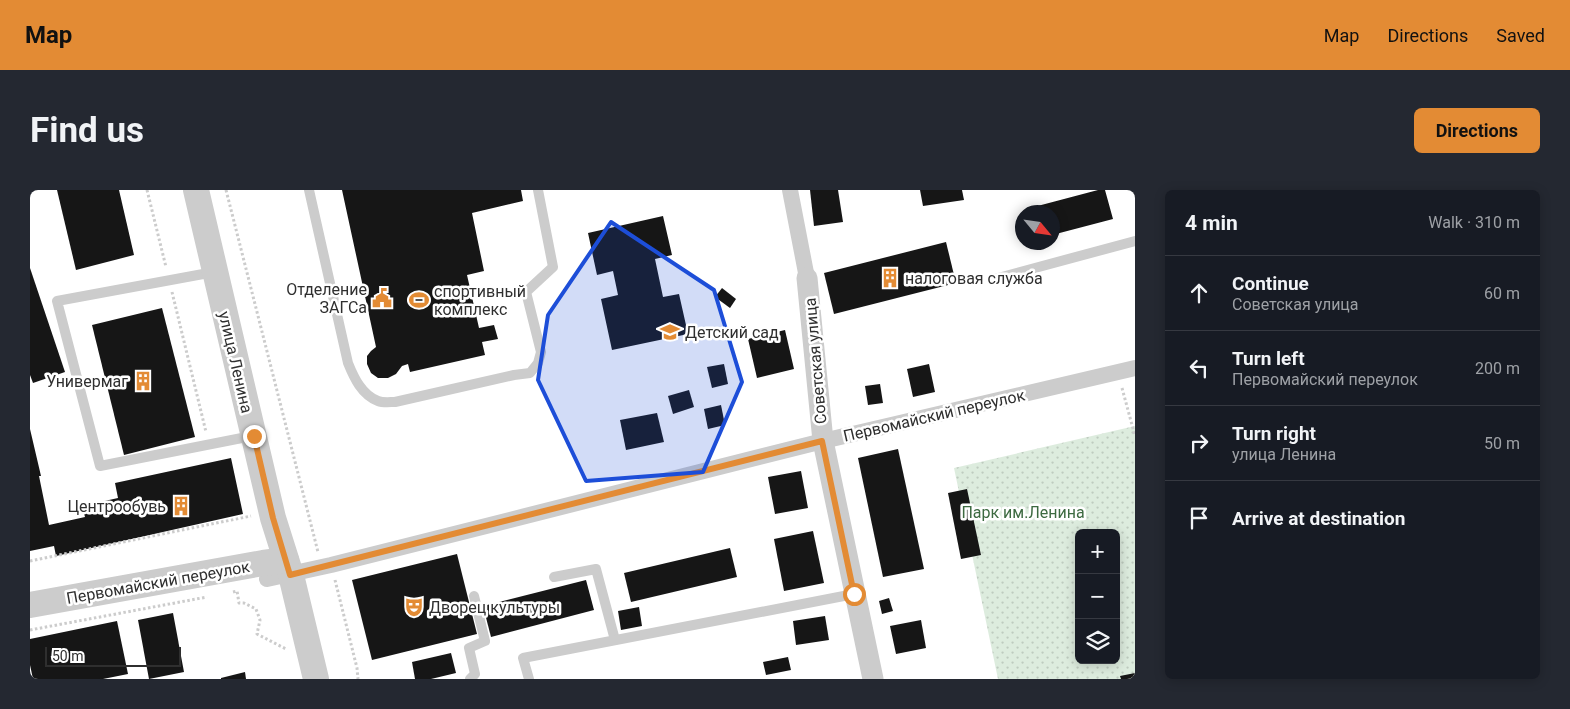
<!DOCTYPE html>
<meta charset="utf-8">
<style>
body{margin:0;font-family:Roboto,sans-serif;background:#242831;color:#f1f3f6}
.controls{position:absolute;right:15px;bottom:15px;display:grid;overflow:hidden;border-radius:8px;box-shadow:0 2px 12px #0003}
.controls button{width:45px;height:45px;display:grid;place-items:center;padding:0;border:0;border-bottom:1px solid #363941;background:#171b24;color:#f1f3f6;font:25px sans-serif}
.compass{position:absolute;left:985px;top:15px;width:45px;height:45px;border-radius:50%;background:#171b24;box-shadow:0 2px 12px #0003;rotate:119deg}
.scale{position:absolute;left:15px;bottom:12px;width:136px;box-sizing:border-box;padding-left:5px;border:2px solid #2f2f2f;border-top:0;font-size:14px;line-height:18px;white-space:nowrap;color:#2f2f2f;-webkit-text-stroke:4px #fff;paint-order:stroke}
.stop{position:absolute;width:15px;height:15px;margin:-11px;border:4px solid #e38b34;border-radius:50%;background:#fff}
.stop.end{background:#e38b34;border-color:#fff;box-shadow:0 1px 5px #0008}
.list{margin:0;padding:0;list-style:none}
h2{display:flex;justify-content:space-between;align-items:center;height:65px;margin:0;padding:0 20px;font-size:21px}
h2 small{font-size:16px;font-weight:400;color:#9ea1a6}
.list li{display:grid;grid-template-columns:32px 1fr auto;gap:15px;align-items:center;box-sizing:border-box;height:75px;padding:0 20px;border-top:1px solid #363941}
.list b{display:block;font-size:19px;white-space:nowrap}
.list p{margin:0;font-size:16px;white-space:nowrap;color:#9ea1a6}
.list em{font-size:16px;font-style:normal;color:#9ea1a6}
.icon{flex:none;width:28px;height:28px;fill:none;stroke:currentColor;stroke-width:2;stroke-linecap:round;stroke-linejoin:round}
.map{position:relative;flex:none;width:1105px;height:489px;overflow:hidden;border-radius:8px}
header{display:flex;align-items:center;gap:30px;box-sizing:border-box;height:70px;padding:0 25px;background:#e38b34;color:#111}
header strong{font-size:24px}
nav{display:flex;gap:28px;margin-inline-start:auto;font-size:18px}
.intro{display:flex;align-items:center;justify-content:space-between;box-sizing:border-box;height:120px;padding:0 30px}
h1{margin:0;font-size:35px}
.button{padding:12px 22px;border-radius:8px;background:#e38b34;color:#111;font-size:18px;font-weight:700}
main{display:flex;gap:30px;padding:0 30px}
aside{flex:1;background:#171b24;border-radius:8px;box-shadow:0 2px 12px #0003}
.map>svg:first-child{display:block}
</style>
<header>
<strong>Map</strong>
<nav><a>Map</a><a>Directions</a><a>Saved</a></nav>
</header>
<div class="intro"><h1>Find us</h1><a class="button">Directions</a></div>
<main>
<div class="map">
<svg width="1105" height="489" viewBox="0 0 1105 489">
<defs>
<pattern id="park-dots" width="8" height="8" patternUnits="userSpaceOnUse" patternTransform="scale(1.25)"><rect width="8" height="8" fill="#ddecde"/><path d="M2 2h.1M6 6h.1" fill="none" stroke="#becbbf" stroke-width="1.8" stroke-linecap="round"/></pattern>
</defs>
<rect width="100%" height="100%" fill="#fff"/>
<path fill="url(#park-dots)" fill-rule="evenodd" d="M1105,236V489H968L924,278ZM1049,343H1086V470H1049Z"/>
<g fill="#161616">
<polygon points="27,0 89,0 104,65 46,80"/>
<polygon points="312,0 491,0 493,11 442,23 454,81 437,85 449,138 464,135 468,149 452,152 455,165 380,182 378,174 372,176 366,184 358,188 348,188 341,183 337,174 337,166 341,161 346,157"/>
<polygon points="780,0 808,0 813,32 784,36"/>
<polygon points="890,0 932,0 934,10 893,16"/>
<polygon points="1068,0 1075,0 1083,29 1022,45 1022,22 1001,22 1000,18"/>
<polygon points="633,26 642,65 625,69 633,107 649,104 658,144 582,160 571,109 588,105 583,81 567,85 558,43"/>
<polygon points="916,52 926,93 804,124 794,83"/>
<polygon points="0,78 35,182 3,193 0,185"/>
<polygon points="692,98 706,109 700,118 685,107"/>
<polygon points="132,118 165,247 94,265 62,135"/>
<polygon points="755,140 764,179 727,188 718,149"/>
<polygon points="694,174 698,194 682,198 677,177"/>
<polygon points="899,174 905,202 883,207 877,179"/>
<polygon points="850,194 853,213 838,215 835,196"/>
<polygon points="659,200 664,217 643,224 638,206"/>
<polygon points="691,215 695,235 678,239 674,219"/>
<polygon points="627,223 634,252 596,260 590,230"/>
<polygon points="0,239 11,286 9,286 19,335 55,327 52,316 88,308 85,293 201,268 213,324 26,366 24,356 0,361"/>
<polygon points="868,259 894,379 853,387 828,268"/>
<polygon points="771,281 778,318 745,324 738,287"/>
<polygon points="937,299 951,365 931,369 918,303"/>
<polygon points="783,341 794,393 754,401 744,349"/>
<polygon points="700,358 707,387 601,412 594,383"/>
<polygon points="427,364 447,444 342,470 322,390"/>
<polygon points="556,390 564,420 461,447 453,416"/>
<polygon points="859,408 863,421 852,424 849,411"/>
<polygon points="609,417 612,436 591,440 588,421"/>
<polygon points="143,423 154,482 119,489 108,430"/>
<polygon points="795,426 799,450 766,455 763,431"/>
<polygon points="891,430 896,458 866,464 860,436"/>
<polygon points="87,431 98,484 73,489 3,489 0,475 0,449"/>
<polygon points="421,463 426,483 401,489 385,489 382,472"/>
<polygon points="758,467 761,480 736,485 733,472"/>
<polygon points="215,482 216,489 191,489 191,488"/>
<polygon points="1105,483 1105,489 1091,489 1090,486"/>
</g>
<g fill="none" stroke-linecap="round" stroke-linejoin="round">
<g stroke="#ccc" stroke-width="3" stroke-dasharray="2.5 2.5" stroke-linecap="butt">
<polyline points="117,0 136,77"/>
<polyline points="196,0 288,362"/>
<polyline points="142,102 176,242"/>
<polyline points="1092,198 1105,246"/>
<polyline points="0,371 221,326"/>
<polyline points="305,390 327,478 328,489"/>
<polyline points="203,402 207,401 209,413 214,413 226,419 230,430 227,444 256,459"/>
<polyline points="0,440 177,407"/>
</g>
<g stroke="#ccc" stroke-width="10">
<path d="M279,0L318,173C324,188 332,205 348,211C353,213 360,212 365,212L484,185L500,183L508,173L511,162L496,102L523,77L508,0"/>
<polyline points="184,82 27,111 70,276 222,246"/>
<polyline points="968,88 1105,51"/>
<polyline points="524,387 566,379 585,450"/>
<polyline points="440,489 445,484 439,458 455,451 444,406"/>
<polyline points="499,489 493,468 824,404"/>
</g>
<g stroke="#ccc" stroke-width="16">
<polyline points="760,0 777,88"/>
<polyline points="237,389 301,375 793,251 1105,178"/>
</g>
<polyline stroke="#ccc" stroke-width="21" points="777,88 793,251 843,489"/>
<g stroke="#ccc" stroke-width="26">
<polyline points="166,0 243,328 261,385 286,489"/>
<polyline points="0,415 233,373 256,370"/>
</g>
</g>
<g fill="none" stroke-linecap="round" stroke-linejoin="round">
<polyline stroke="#e38b34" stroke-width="6" points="224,246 243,328 260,385 792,251 824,404"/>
</g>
<path fill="#1d4ed8" fill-opacity="0.2" stroke="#1d4ed8" stroke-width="4" stroke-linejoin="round" d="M581,32L684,100L712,192L673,282L556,291L508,190L518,125Z"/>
<defs>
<symbol id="building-bare" viewBox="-9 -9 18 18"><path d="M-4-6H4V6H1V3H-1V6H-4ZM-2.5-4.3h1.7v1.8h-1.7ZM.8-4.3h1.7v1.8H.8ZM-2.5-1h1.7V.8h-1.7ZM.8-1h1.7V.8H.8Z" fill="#e38b34" stroke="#fff" stroke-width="2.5" paint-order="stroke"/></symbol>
<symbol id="civic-bare" viewBox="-9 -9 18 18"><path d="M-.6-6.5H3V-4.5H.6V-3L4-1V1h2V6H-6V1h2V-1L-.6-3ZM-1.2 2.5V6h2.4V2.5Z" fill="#e38b34" stroke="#fff" stroke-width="2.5" paint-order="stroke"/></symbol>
<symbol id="stadium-bare" viewBox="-9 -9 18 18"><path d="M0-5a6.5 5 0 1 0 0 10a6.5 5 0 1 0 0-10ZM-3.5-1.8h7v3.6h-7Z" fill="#e38b34" stroke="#fff" stroke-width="2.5" paint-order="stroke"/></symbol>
<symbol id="school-bare" viewBox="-9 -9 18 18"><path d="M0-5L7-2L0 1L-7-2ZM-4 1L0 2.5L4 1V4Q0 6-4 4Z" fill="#e38b34" stroke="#fff" stroke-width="2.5" paint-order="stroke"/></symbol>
<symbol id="theatre-bare" viewBox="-9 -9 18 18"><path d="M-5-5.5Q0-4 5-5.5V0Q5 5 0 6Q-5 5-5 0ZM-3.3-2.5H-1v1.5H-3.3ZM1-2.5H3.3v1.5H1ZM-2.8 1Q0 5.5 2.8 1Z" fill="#e38b34" stroke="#fff" stroke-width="2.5" paint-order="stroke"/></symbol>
</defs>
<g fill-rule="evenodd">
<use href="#building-bare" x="846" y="74" width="28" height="28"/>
<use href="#civic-bare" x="338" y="94" width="28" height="28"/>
<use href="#stadium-bare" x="375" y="96" width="28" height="28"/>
<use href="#school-bare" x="626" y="128" width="28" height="28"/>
<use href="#building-bare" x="99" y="177" width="28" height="28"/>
<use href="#building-bare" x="137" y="302" width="28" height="28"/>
<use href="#theatre-bare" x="370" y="403" width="28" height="28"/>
</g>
<g text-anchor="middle" stroke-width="5" stroke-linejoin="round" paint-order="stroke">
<g font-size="16" fill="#2f2f2f" stroke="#fff" text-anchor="start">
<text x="875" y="94">налоговая служба</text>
<text x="337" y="105" text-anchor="end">Отделение<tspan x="337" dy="18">ЗАГСа</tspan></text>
<text x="404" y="107">спортивный<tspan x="404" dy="18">комплекс</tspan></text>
<text x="655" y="148">Детский сад</text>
<text x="98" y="197" text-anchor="end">Универмаг</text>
<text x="136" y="322" text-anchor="end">Центрообувь</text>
<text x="399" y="423">Дворец культуры</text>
</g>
<g font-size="16" fill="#2f2f2f" stroke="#fff">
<text transform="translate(785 171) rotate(-95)" y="6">Советская улица</text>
<text transform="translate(206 172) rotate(77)" y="6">улица Ленина</text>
<text transform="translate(904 225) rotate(-13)" y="6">Первомайский переулок</text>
<text transform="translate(128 392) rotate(-10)" y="6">Первомайский переулок</text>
</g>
<g font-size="16" fill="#3d6a41" stroke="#fff">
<text x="993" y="328">Парк им.Ленина</text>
</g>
</g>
</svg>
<div class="controls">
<button>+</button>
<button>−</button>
<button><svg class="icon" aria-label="layers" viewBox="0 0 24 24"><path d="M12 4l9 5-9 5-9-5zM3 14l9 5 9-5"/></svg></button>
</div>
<svg class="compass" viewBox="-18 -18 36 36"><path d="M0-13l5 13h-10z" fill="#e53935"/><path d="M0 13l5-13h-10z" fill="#9ea1a6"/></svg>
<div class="scale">50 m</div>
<div class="stop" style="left:824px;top:404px"></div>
<div class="stop end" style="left:224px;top:246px"></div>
</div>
<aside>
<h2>4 min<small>Walk · 310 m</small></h2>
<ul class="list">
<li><svg class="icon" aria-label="ahead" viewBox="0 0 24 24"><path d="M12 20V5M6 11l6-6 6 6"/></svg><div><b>Continue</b><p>Советская улица</p></div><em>60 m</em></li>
<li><svg class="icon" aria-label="left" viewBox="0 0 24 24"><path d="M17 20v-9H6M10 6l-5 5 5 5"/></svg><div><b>Turn left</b><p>Первомайский переулок</p></div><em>200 m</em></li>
<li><svg class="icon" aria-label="right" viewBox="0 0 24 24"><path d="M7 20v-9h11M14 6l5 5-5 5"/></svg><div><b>Turn right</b><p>улица Ленина</p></div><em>50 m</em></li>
<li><svg class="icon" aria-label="arrive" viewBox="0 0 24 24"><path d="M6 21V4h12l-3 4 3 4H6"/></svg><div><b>Arrive at destination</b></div></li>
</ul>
</aside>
</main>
